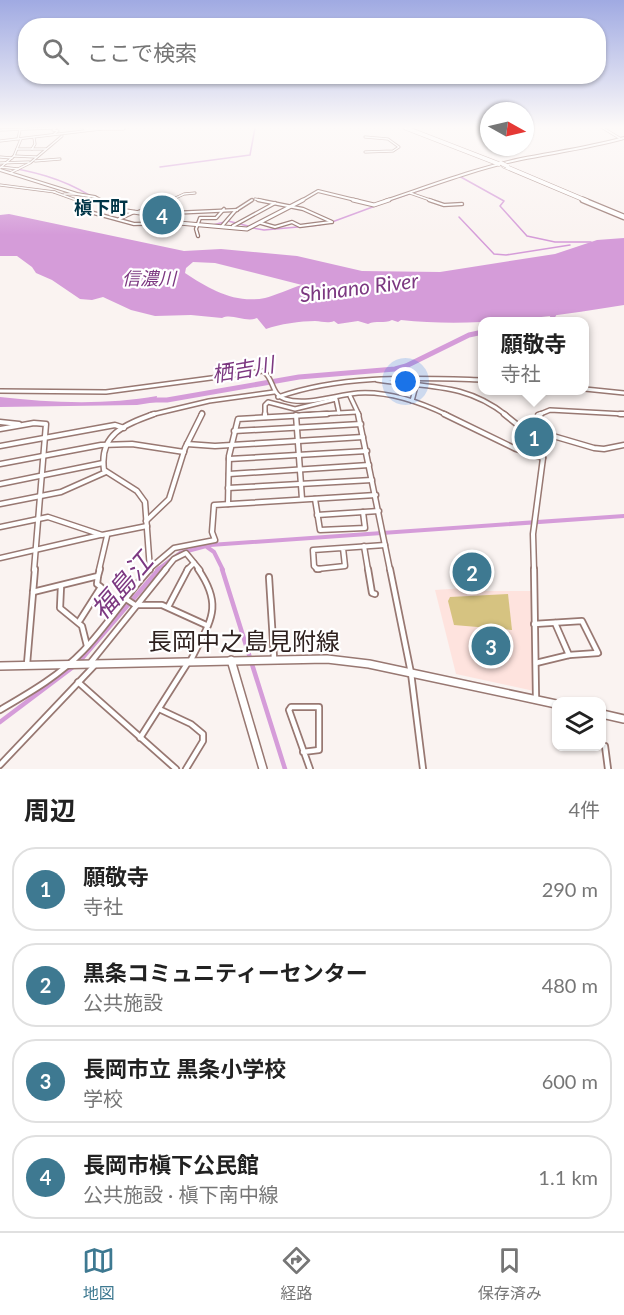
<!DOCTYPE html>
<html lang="ja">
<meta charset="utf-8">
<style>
body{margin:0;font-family:Lato,"Noto Sans JP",sans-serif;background:#f2f2f2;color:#222}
.controls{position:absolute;right:18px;bottom:18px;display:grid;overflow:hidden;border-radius:12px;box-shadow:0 2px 4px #0004}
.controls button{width:54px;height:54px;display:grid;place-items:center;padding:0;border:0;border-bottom:2px solid #e0e0e0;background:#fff;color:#222;font:30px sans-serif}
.compass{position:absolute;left:480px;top:102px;width:54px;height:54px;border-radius:50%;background:#fff;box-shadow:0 2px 4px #0004;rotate:98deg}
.you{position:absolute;left:406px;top:382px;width:21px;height:21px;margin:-15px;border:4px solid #fff;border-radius:50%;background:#1a73e8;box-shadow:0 0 0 9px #1a73e833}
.badge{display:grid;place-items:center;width:39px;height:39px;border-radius:50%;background:#3e7991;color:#fff;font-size:20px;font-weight:700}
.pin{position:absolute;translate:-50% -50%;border:3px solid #fff;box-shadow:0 2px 6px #0006}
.popup{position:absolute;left:478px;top:317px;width:111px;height:78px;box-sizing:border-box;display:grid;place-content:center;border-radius:12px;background:#fff;filter:drop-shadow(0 2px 4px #0005);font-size:20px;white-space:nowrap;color:#767676}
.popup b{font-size:22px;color:#222}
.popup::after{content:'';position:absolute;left:50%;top:100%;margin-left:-12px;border:12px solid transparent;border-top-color:#fff}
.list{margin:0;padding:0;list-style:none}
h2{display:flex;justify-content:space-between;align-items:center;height:78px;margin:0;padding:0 24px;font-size:26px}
h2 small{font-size:20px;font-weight:400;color:#767676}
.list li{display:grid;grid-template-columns:39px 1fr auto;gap:18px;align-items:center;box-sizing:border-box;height:84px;margin:0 12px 12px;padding:0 12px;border:2px solid #e0e0e0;border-radius:24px}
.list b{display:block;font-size:22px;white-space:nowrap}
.list p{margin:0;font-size:20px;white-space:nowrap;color:#767676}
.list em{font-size:20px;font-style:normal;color:#767676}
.icon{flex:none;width:33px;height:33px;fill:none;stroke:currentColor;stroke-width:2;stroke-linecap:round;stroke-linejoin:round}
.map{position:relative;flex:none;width:624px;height:769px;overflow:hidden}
.search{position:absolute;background:#fff;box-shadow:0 2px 4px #0004;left:18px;right:18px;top:18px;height:66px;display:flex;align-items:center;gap:15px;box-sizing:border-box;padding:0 21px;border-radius:24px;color:#767676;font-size:22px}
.sheet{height:462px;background:#fff}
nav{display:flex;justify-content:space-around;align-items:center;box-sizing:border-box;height:84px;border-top:2px solid #e0e0e0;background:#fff;font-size:16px;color:#767676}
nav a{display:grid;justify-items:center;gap:3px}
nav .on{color:#3e7991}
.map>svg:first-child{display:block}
</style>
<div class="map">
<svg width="624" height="769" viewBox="0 0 624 769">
<rect width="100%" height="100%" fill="#faf3f1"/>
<polygon fill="#fee3de" points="464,588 465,591 532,591 534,691 456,674 435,590"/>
<polygon fill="#d6c381" points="508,594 512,630 454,625 448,601 450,597"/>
<g fill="#d59cd9" fill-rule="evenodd">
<path d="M9,214L184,251L221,249L297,256L362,271L440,272L555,254L597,240L624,238V305C551,317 474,328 401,320L398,322L392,320C384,324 376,320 368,324L358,321L338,324L334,321C327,324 322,321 315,321C301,321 279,324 266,329L257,318C246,323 232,313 222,318L191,315L155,316L131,310L103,297L92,300L80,299L52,280L36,273L32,267L17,256H0V215ZM193,262L215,263L302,285C291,288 274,296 265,298C235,304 209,289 185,273L186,268Z"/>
<path d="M157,396L156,402L137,405L0,407V397C51,403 107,405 157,396Z"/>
</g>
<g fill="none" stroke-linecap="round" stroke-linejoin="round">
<g stroke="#d59cd9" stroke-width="1.5">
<path d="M0,166C32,171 61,178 89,195"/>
<polyline points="160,167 250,155 255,128"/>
<polyline points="459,176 504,201 500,206 527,236 555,242 591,242"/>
<polyline points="93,198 107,211 119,211"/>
<polyline points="388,201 424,189"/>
<polyline points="459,217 494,254 506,255 570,245"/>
<polyline points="332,222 378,205"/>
<polyline points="213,225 228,221 248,226"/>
<polyline points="253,228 264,230 320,225"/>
</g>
<g stroke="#d59cd9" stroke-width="4">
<polyline points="207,547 214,552 223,570"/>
<polyline points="157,570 180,553 210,545 624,516"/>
</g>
<g stroke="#d59cd9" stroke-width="4.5">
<polyline points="222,569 285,769"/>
<polyline points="78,663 159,569"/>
<polyline points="0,722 73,667"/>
</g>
<g stroke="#d59cd9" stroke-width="5">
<polyline points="550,322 556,310"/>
<polyline points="151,400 167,400 299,377 395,369 406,366 469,335 483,332"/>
</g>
<defs>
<g id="minor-far4">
<polyline points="603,128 621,139"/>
<polyline points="0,130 54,128"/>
<polyline points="54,134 58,131 53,130 56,128"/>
<polyline points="365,137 388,139 399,147 393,151 365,152"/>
<polyline points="18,139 20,130"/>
<polyline points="0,141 101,129"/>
<polyline points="17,149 46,149"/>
<polyline points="32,149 35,144 34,138"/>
<polyline points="14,156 36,157"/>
<polyline points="0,157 12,158"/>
<polyline points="35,161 60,159"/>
<polyline points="0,163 29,162"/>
<polyline points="1,167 18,169"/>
<polyline points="0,168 14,156 21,139"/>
<polyline points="10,173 30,163 62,136"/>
<polyline points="0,185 55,192"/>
<polyline points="54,192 79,201"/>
<polyline points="410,193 433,201"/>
<polyline points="64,194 77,194"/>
<polyline points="255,199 264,201"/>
<polyline points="169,201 184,194 195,193"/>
</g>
<g id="minor-far3">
<polyline points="77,200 90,212 134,224 179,223"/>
<polyline points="258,200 303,209 332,222"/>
<polyline points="429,200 444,205 462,204"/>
<polyline points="138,212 172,200"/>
<polyline points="166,217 171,213 237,210"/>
<polyline points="119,219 134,212"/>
<polyline points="261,223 275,227 292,222 300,226 331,222"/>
<polyline points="222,226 235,211 252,200"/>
<polyline points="233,226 275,203"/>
<polyline points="198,236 196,229 200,218 216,218 224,209"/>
</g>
<g id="minor-far2">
<path d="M377,380C427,388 464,382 506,415"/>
<polyline points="585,389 624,393"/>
<path d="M0,391L106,392L263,371C274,378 271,395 285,399C306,406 336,395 358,393C389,391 420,402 447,415"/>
<polyline points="350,396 359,415"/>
<path d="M278,397C343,374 415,378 483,380"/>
<polyline points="412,401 416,386"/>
<polyline points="150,415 209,401 274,392"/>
<polyline points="201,415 202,413"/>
<polyline points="265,415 265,405 268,402 295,409 336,399 339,413"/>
<polyline points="301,415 357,412"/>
<polyline points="538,415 550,410 624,414"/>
</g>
<g id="minor-far1">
<polyline points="265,414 265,417"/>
<polyline points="358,414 390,570"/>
<polyline points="444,414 516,449 543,458"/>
<polyline points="504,414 519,426 594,448 604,449 624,445"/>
<polyline points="620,414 624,414"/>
<polyline points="296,415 302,499"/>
<polyline points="0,422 19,424"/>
<polyline points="0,429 34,423 46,424 34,570"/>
<polyline points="234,431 361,424"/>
<polyline points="187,444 215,446 363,437"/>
<polyline points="0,446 115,425 124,428"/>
<polyline points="229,459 367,451"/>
<polyline points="0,464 101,445 132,444 184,452"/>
<polyline points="229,474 369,465"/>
<polyline points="0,484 103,463"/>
<polyline points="228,488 372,480"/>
<polyline points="315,499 320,530 365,528 363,512"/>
<polyline points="0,504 61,492 106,472"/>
<polyline points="228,504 229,456 238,419 327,414"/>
<polyline points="317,515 379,511"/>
<polyline points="146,521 169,499 185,448 202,414"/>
<polyline points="0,527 48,517 102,535 147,526"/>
<polyline points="364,546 368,570"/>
<polyline points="343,548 345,566 317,569 314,566 313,550 385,545"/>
<polyline points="0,558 100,535"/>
<polyline points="99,570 107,536"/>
<polyline points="148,570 174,548 215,540 212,532 214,505 376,495"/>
<path d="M150,570L145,502L137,491L104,470C99,434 124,425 154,414"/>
<polyline points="165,570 174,559 186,553 200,570"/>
<polyline points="187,570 194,563"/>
<polyline points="534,570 533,534 543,458 538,415 541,414"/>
</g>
<g id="minor">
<polyline points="317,569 319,569"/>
<polyline points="368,569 372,593 375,594"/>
<polyline points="390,569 411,673 423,769"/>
<polyline points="534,569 536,698"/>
<polyline points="269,577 274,658"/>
<polyline points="61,586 60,608 82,626 87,646"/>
<polyline points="33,592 98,576 100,569"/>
<polyline points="126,599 135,605 162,605 206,625"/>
<polyline points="168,607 188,569"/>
<polyline points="80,620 101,587 97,584 98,576"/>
<polyline points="555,623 569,655"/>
<polyline points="534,624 582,621 598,653 569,655 536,663"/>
<path d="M191,660C209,622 225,608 198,569"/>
<polyline points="91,662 166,569"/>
<polyline points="27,664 35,569"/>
<polyline points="78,682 176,769"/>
<polyline points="159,709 191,724 203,734 203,741 186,769"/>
<path d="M0,710C29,693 59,676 83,651C107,626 126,595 150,569"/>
<polyline points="140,738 187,664"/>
<polyline points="605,746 608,769"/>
<polyline points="303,752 319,750 319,707 291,707 289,710 310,769"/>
<polyline points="0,765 94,666"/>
</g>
<g id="major-far2">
<polyline points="0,170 77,194 95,197 102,201"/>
<polyline points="301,201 318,191 359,201"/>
<path d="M385,201C430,186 474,169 521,159C556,152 589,148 624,138"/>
</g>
<g id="major-far1">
<polyline points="99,200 114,209 166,217 179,223 247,229 303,200"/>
<polyline points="353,200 374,205 389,200"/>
</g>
<g id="major">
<polyline points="231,660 263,769"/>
<polyline points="0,666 327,659 369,664 556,704"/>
<polyline points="602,714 624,719"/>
</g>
<g id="highway-far1">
<polyline points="85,128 123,128"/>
<polyline points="406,128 499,164"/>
<polyline points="504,166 587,201"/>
</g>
<polyline id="highway" points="583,200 624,217"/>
</defs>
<use href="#minor-far4" stroke="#987872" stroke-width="3"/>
<use href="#minor-far3" stroke="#987872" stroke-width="4.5"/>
<use href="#minor-far2" stroke="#987872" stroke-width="6"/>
<use href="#minor-far1" stroke="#987872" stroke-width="7"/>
<use href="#minor" stroke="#987872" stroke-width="8"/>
<use href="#major-far2" stroke="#987872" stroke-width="4"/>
<use href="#major-far1" stroke="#987872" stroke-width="5"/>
<use href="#major" stroke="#987872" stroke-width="10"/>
<use href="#highway-far1" stroke="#987872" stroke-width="5"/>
<use href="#highway" stroke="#987872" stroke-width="7"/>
<use href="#minor-far4" stroke="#fff" stroke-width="1.5"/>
<use href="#minor-far3" stroke="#fff" stroke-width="2"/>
<use href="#minor-far2" stroke="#fff" stroke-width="3"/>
<use href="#minor-far1" stroke="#fff" stroke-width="4"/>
<use href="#minor" stroke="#fff" stroke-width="4.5"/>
<use href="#major-far2" stroke="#fff" stroke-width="2"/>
<use href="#major-far1" stroke="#fff" stroke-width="3"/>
<use href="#major" stroke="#fff" stroke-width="7"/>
<use href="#highway-far1" stroke="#fff" stroke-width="4"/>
<use href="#highway" stroke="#fff" stroke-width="4.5"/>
<defs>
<polyline id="highway-bridge" points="501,163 507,166"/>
</defs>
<use href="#highway-bridge" stroke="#987872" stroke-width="5" stroke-linecap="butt"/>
<use href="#highway-bridge" stroke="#fff" stroke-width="4"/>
</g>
<linearGradient id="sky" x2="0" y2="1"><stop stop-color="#a0aae2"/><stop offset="0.54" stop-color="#fdfaf9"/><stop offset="1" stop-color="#fdfaf9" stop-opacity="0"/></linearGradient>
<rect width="624" height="235" fill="url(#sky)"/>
<g text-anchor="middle" stroke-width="4.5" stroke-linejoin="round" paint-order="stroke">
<g font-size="18" font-weight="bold" fill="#003547" stroke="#fff">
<text x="101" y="214">槇下町</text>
</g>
<g font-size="18" font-style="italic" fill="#7c3881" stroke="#fff">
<text x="149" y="285">信濃川</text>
</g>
<g font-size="21" font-style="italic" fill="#7c3881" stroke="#fff">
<text transform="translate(359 288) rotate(-7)" y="7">Shinano River</text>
<text transform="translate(243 370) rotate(-10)" y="7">栖吉川</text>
</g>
<g font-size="24" fill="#2e211f" stroke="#fff">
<text x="244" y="650">長岡中之島見附線</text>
</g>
<g font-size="26" font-style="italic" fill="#7c3881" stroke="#fff">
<text transform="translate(122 586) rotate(-49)" y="9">福島江</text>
</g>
</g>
</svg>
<div class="controls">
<button><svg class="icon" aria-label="layers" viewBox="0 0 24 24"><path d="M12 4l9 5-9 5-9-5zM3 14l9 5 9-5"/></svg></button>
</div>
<svg class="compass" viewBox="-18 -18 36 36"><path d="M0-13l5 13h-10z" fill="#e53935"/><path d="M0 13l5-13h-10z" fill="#767676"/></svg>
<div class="you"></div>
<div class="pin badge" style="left:534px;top:437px">1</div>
<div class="popup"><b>願敬寺</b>寺社</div>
<div class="pin badge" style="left:472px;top:572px">2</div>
<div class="pin badge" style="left:491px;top:646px">3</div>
<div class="pin badge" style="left:162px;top:215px">4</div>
<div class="search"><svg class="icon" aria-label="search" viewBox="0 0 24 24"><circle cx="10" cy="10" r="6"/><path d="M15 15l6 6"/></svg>ここで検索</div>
</div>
<section class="sheet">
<h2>周辺<small>4件</small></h2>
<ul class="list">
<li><span class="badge">1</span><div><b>願敬寺</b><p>寺社</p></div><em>290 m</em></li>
<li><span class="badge">2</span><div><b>黒条コミュニティーセンター</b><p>公共施設</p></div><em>480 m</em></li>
<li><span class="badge">3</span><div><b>長岡市立 黒条小学校</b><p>学校</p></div><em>600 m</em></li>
<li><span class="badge">4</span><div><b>長岡市槇下公民館</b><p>公共施設 · 槇下南中線</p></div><em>1.1 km</em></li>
</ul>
</section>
<nav>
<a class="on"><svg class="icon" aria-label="map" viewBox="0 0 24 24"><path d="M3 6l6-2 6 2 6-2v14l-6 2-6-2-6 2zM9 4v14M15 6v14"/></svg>地図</a>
<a><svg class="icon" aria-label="directions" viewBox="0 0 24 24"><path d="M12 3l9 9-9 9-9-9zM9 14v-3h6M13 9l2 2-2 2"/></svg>経路</a>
<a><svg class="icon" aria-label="saved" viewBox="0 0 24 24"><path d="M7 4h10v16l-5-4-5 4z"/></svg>保存済み</a>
</nav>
